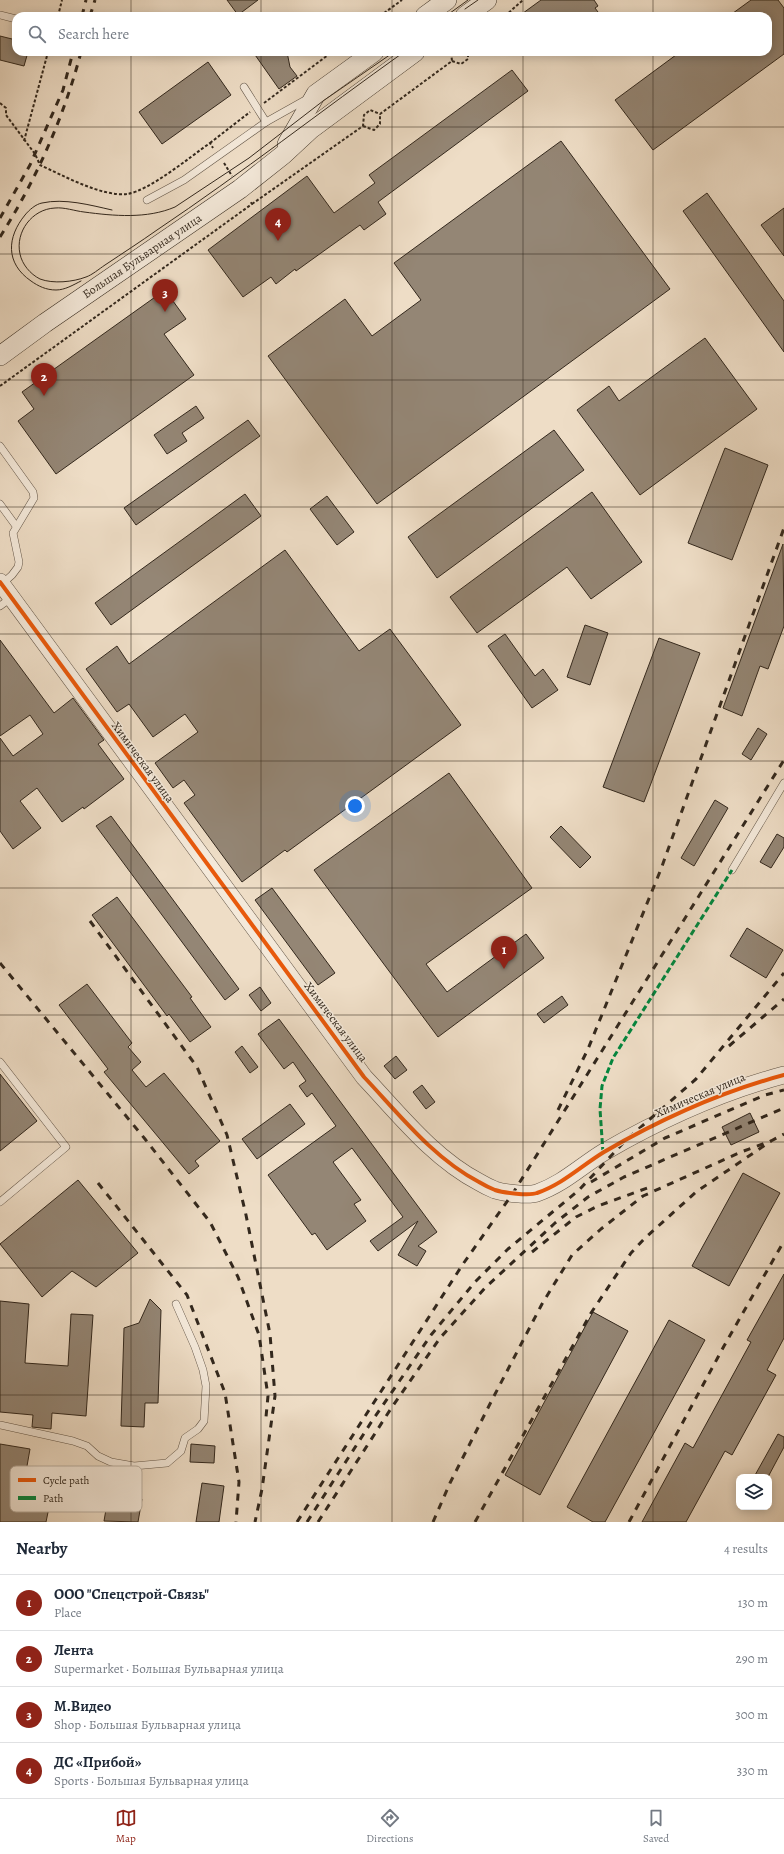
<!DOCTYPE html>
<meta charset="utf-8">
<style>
body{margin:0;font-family:Alegreya,serif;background:#f2f2f3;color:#1f2937}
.controls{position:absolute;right:12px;bottom:12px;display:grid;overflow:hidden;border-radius:8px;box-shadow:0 2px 10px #0003}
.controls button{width:36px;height:36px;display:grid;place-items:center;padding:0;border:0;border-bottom:1px solid #e0e1e3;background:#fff;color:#1f2937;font:20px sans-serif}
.you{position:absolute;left:355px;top:806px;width:14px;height:14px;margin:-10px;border:3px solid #fff;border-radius:50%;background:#1a73e8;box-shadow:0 0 0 6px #1a73e833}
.badge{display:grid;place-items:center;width:26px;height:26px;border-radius:50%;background:#8f2418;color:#fff;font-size:13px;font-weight:700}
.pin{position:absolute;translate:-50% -33px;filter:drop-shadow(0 1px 2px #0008)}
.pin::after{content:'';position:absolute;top:21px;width:14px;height:12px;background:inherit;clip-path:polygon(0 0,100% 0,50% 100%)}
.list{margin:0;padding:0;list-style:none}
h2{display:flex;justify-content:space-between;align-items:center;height:52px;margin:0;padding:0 16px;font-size:17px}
h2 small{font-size:13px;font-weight:400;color:#747a83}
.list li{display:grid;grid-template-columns:26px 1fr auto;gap:12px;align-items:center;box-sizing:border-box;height:56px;padding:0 16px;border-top:1px solid #e0e1e3}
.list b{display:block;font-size:15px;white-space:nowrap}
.list p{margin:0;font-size:13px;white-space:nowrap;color:#747a83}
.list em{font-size:13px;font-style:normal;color:#747a83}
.icon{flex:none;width:22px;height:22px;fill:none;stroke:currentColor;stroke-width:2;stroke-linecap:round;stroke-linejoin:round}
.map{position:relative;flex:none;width:784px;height:1522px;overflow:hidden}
.search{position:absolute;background:#fff;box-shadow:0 2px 10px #0003;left:12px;right:12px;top:12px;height:44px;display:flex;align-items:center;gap:10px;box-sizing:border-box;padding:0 14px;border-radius:12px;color:#747a83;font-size:15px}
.sheet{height:276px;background:#fff}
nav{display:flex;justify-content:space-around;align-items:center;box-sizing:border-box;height:56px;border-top:1px solid #e0e1e3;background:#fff;font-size:11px;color:#747a83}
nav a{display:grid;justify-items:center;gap:2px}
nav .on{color:#8f2418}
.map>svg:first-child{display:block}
</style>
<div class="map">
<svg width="784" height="1522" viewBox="0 0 784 1522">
<rect width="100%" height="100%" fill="#eeddc6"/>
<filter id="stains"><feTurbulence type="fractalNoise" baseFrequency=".005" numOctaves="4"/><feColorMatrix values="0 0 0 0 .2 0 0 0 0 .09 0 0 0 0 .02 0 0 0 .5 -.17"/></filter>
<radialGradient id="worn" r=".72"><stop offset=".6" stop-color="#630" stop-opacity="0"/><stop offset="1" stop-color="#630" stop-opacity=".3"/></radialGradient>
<g fill="#948675" stroke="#33281d">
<polygon points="227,0 258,0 238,15"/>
<polygon points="541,0 594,0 598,6 595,8 601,16 519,16"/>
<polygon points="751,0 778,0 784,8 784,54 653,150 615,100 680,52 768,52 768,16 729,16"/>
<polygon points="0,36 16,40 16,52 28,52 24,66 0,60"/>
<polygon points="253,52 287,52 290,67 297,76 279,89"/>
<polygon points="208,62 231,95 162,144 139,112"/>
<polygon points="512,70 528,91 378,202 386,214 364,230 360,225 296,271 295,269 276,284 271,277 243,297 208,250 307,176 334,213 375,183 369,175"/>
<polygon points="561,141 670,289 377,504 268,356 345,299 372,336 421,300 394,263"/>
<polygon points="707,193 784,301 784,352 683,211"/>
<polygon points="784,208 784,256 761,225"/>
<polygon points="165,290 186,319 164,334 194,375 56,474 18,421 34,409 22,392"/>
<polygon points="705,338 757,409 640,495 577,410 609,386 619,401"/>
<polygon points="196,406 204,418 182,433 187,441 167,454 154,435"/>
<polygon points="248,420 260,436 136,525 124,508"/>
<polygon points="554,430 584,470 437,578 408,537"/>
<polygon points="725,448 768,465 732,560 688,543"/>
<polygon points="592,492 642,562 591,599 567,567 477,633 450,597"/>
<polygon points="245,494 261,516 111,625 95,603"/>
<polygon points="327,496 354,532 337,545 310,509"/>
<polygon points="783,544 784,626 768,669 760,666 742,716 723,708"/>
<polygon points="285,550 359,651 390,629 461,725 287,852 285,850 242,882 184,803 195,795 184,780 173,788 155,763 198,732 185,714 153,737 129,704 117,712 86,669 117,646 129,664"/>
<polygon points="585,625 608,633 590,685 567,677"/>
<polygon points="505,634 535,676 543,669 558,690 532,708 488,646"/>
<polygon points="659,638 700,653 644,802 603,787"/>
<polygon points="0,640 54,713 73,698 104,740 98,744 124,779 84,809 83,807 62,822 37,788 20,801 41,828 13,849 0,831 0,738 13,756 43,734 30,715 0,736"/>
<polygon points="758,728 767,734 751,760 742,754"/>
<polygon points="449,773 532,888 426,964 447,992 526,934 544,958 438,1037 314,870"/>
<polygon points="715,800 728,808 694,866 681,858"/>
<polygon points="111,816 239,989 225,1000 96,826"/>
<polygon points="561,826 591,857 580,868 550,837"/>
<polygon points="777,834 784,838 784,847 771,868 760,862"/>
<polygon points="272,888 335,973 318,985 255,900"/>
<polygon points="117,897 192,997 190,998 211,1027 190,1042 169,1014 167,1016 92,915"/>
<polygon points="747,928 783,950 766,978 730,956"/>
<polygon points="87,984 132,1043 128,1047 141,1062 132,1070 146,1087 164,1073 220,1141 195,1161 199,1166 189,1174 104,1072 108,1069 59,1005"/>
<polygon points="260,987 271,1003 261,1011 249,995"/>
<polygon points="562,996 568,1005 544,1023 537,1014"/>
<polygon points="279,1019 437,1232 418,1246 426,1251 417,1266 398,1255 418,1221 378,1251 370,1241 403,1217 352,1148 333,1162 361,1200 354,1204 366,1221 327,1250 315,1233 312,1235 268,1175 336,1126 312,1093 307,1097 299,1086 306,1081 293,1062 284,1069 258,1034"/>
<polygon points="242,1046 258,1067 250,1073 235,1052"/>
<polygon points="396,1056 407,1070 395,1079 384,1066"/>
<polygon points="0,1074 37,1121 0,1151"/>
<polygon points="422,1085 435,1102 426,1109 413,1092"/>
<polygon points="290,1104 305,1124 257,1159 242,1139"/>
<polygon points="750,1113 759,1132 731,1145 722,1127"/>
<polygon points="743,1173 780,1193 729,1286 692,1266"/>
<polygon points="78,1180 138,1253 96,1287 72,1271 42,1297 0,1244"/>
<polygon points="784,1274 784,1338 767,1370 776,1375 732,1455 725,1451 686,1522 642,1522 685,1443 693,1448 751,1342 747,1340"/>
<polygon points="150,1299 161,1310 158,1403 145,1403 144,1427 121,1426 124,1328 139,1323"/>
<polygon points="0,1301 29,1304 25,1363 68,1366 71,1314 93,1315 86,1416 52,1413 51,1429 32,1427 33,1415 0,1412"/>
<polygon points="593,1312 628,1331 540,1495 505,1475"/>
<polygon points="669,1320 705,1340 605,1522 593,1522 567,1507"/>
<polygon points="778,1434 784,1437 784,1447 768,1477 754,1477"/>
<polygon points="0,1444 30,1449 24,1483 53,1488 46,1522 0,1522"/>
<polygon points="191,1444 215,1446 214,1463 190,1462"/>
<polygon points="202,1483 224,1486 219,1522 196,1522"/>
<polygon points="109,1492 142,1499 138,1522 104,1521"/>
</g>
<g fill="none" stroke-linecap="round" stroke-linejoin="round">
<defs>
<g id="service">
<polyline points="0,15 16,19"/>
<polyline points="244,87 266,122"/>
<polyline points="147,200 184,180 266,122 307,99"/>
<polyline points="0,446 33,492 34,498 13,533 19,562 18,567 12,575 2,584"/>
<polyline points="0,504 16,526"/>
<polyline points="0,606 11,598"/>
<polyline points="732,870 784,783"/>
<polyline points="0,1062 66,1147 0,1202"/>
<polyline points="0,1425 73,1441 87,1446 98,1456 111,1462 134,1466 167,1463 181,1451 185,1438 198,1429 204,1421 206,1386 203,1370 195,1347 176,1304"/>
</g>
<path id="tertiary" d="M0,582L364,1077C399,1114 433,1158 479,1182C484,1185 490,1188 495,1190C504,1193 529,1196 537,1193C563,1184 581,1166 604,1152C661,1119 720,1092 784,1075"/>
<g id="secondary">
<polyline points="425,16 447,0"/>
<polyline points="465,16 487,0"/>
<polyline points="287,144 316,94 374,52"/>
<polyline points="0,356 45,323 240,189 283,155 311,129 415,52"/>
</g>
</defs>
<use href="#service" stroke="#625547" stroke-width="8"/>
<use href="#tertiary" stroke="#625547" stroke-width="18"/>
<use href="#secondary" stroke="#33281d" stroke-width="20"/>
<g stroke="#33281d" stroke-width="2" stroke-dasharray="3 2" stroke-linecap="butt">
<polyline points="58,16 62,0"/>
<polyline points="380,16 402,0"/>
<polyline points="505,16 523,0"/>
<polyline points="452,61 461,64 468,59 468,52"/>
<path d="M0,103L6,108V115L35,154L40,165C62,175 102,197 127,194C149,191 190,157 210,143L213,148"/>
<polyline points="264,103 332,52"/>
<polyline points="363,126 374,130 380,124 380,114"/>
<polyline points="24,141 48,52"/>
<polyline points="210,143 250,112"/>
<polyline points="224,163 232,176"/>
<polyline points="252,204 363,126 364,115 370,110 380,114 452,61 451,52"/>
<polyline points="0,386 252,204 250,201"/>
</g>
<use href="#service" stroke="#f4e9da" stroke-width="7"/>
<use href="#tertiary" stroke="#f4e9da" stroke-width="17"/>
<use href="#secondary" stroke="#f4e9da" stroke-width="19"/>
<g stroke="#33281d" stroke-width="1">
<polyline points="465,9 478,0"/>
<polyline points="446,16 468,0"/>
<path d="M394,52L323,101L249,158L175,207C147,219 114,216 84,212C75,211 64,207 55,208C32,209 15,232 20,254C22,264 30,274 40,279C53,284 73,282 86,277C92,275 99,269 105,265C123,253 140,242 157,230C242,173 321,111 404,52"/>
<path d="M81,281C73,285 65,290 56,290C46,290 38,286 31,281C5,263 7,237 25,215C29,210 36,204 42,203C64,198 90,205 112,210"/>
</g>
<g stroke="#33281d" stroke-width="3" stroke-dasharray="7 7" stroke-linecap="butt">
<polyline points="82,16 86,0"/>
<polyline points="90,16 95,0"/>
<polyline points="0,218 30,165 63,90 73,52"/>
<path d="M0,237C36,180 64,117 81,52"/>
<polyline points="90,921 197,1067 227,1135 246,1215 270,1334 275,1396 262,1489 255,1522"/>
<polyline points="0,963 145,1139 210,1222 238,1277 259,1335 268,1396 266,1417"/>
<polyline points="729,1046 784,999"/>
<polyline points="558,1110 588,1049 661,869 784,528"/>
<polyline points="591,1182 665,1138 765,1095 784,1090"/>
<polyline points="98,1183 187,1295 225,1393 239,1482 236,1522"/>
<polyline points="532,1252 576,1217 598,1206 650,1187"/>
<polyline points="297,1522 463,1264 513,1193 784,760"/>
<polyline points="307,1522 372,1421 431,1335 475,1282 508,1249 579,1190 626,1140 696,1079 784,973"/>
<polyline points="318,1522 392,1407 440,1338 485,1288 555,1223 588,1197 624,1177 784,1108"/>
<polyline points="433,1522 450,1483 493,1398 542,1304 572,1255 601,1229 643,1196 741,1152 771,1141"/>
<polyline points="475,1522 591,1313 631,1253 644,1239 696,1192 771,1141 784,1134"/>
<polyline points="629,1522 724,1346 784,1241"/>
</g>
<polyline stroke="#00873e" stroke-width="3" stroke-dasharray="6 3" stroke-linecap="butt" points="603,1153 600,1109 602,1086 613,1058 732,870"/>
<defs>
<path id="cycleway" d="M0,582L364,1077C399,1114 433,1158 479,1182C484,1185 490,1188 495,1190C504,1193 529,1196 537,1193C563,1184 581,1166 604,1152C661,1119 720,1092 784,1075"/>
</defs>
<use href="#cycleway" stroke="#f4e9da" stroke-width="6"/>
<use href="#cycleway" stroke="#e8590c" stroke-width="4"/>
</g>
<path fill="none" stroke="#33281d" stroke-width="1" stroke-opacity="0.55" d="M131,0V16M261,0V16M392,0V16M523,0V16M653,0V16M131,52V1522M261,52V1522M392,52V1522M523,52V1522M653,52V1522M0,127H784M0,254H784M0,380H784M0,507H784M0,634H784M0,761H784M0,888H784M0,1015H784M0,1142H784M0,1268H784M0,1395H784"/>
<g text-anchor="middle" stroke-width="3" stroke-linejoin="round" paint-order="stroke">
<g font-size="12" fill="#33281d" stroke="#f4e9da">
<text transform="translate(142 256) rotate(-34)" y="4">Большая Бульварная улица</text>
<text transform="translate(143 762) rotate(54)" y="4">Химическая улица</text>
<text transform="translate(336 1022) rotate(53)" y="4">Химическая улица</text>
<text transform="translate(700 1095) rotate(-23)" y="4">Химическая улица</text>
</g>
</g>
<rect x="10" y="1466" width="132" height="46" rx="6" fill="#f4e9da" stroke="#baafa1" stroke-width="1"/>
<rect x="18" y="1478" width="18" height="4" fill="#e8590c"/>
<rect x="18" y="1496" width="18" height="4" fill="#00873e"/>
<g font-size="11" fill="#33281d">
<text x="43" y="1484">Cycle path</text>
<text x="43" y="1502">Path</text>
</g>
<rect width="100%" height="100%" filter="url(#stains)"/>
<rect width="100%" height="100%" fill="url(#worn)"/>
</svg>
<div class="controls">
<button><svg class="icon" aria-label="layers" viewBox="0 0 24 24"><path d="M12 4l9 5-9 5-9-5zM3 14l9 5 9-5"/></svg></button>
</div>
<div class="you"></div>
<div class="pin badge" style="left:504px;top:969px">1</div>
<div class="pin badge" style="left:44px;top:396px">2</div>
<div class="pin badge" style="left:165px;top:312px">3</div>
<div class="pin badge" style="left:278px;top:241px">4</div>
<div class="search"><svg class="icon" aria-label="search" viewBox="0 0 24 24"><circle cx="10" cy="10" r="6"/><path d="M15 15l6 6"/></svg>Search here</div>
</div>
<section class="sheet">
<h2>Nearby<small>4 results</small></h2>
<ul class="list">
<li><span class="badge">1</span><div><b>ООО &quot;Спецстрой-Связь&quot;</b><p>Place</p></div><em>130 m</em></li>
<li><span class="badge">2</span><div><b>Лента</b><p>Supermarket · Большая Бульварная улица</p></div><em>290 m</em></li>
<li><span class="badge">3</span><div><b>М.Видео</b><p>Shop · Большая Бульварная улица</p></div><em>300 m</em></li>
<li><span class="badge">4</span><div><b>ДC «Прибой»</b><p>Sports · Большая Бульварная улица</p></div><em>330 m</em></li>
</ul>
</section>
<nav>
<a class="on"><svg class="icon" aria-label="map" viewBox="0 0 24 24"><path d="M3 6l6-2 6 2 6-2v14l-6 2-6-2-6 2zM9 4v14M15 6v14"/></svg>Map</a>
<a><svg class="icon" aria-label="directions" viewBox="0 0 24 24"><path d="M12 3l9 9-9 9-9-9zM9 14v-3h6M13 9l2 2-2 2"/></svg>Directions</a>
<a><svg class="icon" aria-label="saved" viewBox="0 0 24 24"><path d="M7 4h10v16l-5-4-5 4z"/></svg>Saved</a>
</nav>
